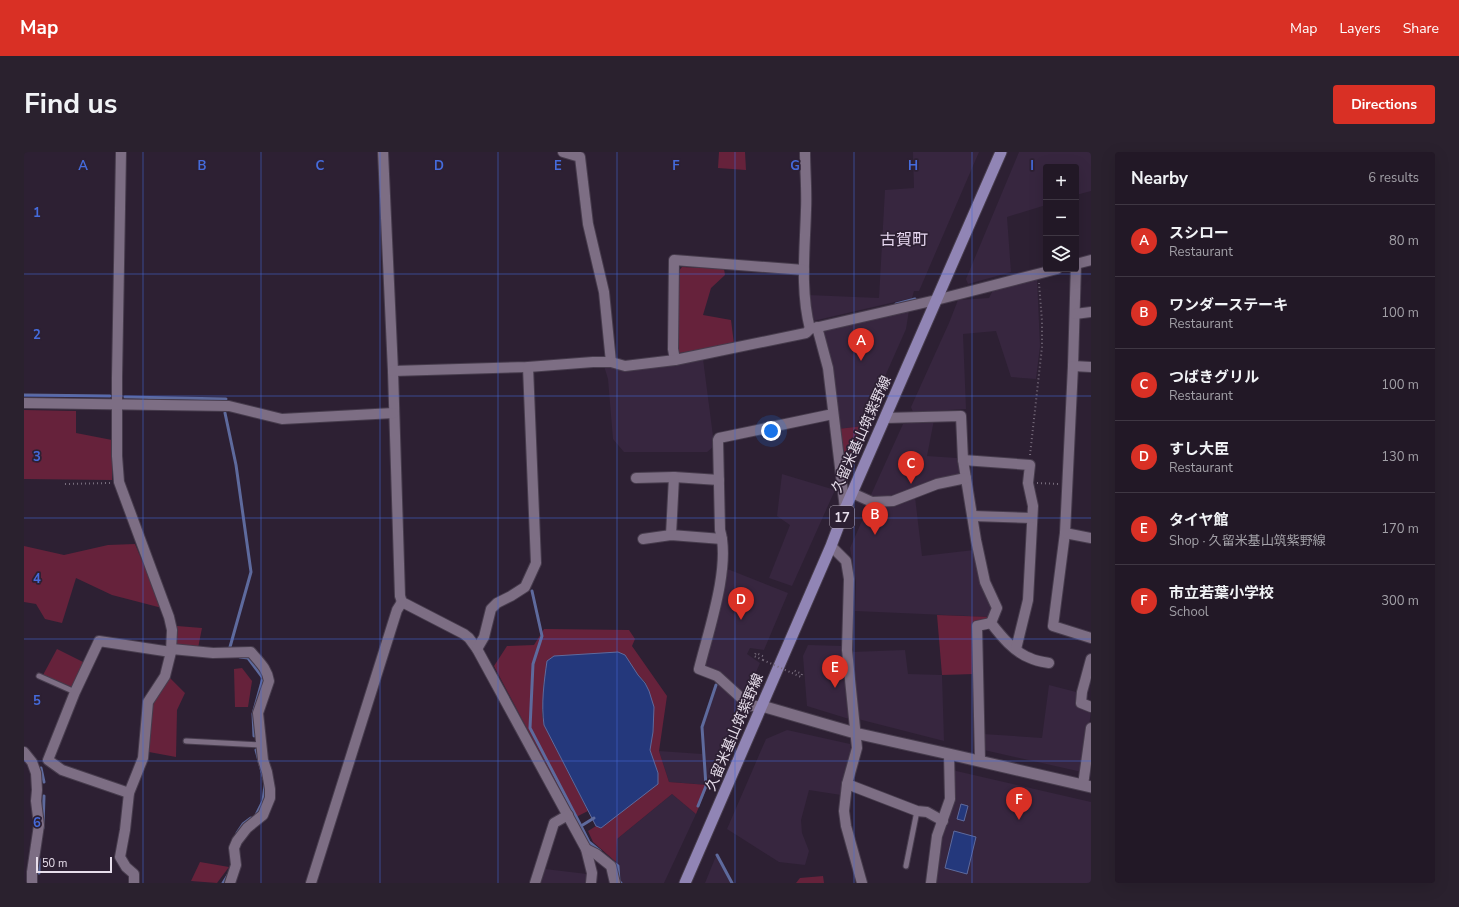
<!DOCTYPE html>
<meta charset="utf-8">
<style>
body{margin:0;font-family:"Nunito Sans","Noto Sans JP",sans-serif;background:#2a212e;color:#f1f3f6}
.controls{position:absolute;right:12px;top:12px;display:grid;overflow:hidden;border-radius:4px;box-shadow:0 4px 16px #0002}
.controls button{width:36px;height:36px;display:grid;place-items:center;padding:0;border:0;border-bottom:1px solid #3f3743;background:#221826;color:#f1f3f6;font:20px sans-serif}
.scale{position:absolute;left:12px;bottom:10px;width:76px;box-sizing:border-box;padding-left:4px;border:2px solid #e7deeb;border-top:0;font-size:11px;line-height:14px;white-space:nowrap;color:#e7deeb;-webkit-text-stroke:3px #2d2033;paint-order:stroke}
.you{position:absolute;left:747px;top:279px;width:14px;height:14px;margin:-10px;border:3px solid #fff;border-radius:50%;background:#1a73e8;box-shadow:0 0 0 6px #1a73e833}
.badge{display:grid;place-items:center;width:26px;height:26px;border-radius:50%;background:#d93025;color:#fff;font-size:13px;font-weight:700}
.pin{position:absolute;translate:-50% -33px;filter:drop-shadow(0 1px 2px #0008)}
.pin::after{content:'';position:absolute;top:21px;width:14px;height:12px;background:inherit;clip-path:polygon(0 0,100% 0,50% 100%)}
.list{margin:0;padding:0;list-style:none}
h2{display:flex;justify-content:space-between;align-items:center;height:52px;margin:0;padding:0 16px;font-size:17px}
h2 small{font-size:13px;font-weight:400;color:#a2a0a7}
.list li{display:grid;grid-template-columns:26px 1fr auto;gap:12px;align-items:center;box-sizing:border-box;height:72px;padding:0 16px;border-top:1px solid #3f3743}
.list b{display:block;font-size:15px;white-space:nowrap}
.list p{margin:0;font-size:13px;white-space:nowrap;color:#a2a0a7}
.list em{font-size:13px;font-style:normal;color:#a2a0a7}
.icon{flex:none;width:22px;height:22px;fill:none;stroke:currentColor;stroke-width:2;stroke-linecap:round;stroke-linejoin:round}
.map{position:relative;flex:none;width:1067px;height:731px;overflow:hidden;border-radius:4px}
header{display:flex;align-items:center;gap:24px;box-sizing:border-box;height:56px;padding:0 20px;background:#d93025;color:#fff}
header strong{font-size:19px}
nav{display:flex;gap:22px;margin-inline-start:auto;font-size:14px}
.intro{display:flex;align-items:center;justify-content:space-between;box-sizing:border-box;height:96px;padding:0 24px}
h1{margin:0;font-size:28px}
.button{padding:10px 18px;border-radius:4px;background:#d93025;color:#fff;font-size:14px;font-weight:700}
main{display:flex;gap:24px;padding:0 24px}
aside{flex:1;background:#221826;border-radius:4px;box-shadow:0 4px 16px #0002}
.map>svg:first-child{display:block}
</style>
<header>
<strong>Map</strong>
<nav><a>Map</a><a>Layers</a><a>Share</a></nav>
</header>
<div class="intro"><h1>Find us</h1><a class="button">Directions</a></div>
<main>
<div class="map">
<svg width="1067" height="731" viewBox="0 0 1067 731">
<rect width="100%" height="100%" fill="#2d2033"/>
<g fill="#37263f">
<polygon points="889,0 955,0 895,139 890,139 888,146 789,169 784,143 855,146 861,38 890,36"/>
<polygon points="995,0 1067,0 1067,39 1052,43 1052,15 1022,15 1022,53 983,65 987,120 944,132 942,127"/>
<polygon points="1013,126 1016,194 1012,227 987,225 972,179 939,182 942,257 889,260 887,255 925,171 934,148 965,146 969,138"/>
<polygon points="885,158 882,177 839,274 814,277 797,179"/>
<polygon points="679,207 689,284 689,295 683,300 600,300 589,287 584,227 580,214"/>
<polygon points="910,268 903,304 933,306 936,322 868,346 846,345 879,272"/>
<polygon points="758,322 811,338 768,434 745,426 766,373 753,364"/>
<polygon points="891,345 898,404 950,398 969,455 967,465 831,459 832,430 826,396 845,353"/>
<polygon points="701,416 764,441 740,498 726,496 723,502 736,511 723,541 717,541 684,517 680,511"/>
<polygon points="784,493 819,494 825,567 783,554 779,504"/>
<polygon points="881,498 884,522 918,523 920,589 834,567 827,500"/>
<polygon points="693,528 718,553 684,633 645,630 635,599 678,602 678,573"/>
<polygon points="1025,533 1056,541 1067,560 1058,620 960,598 959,582 1018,586"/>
<polygon points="763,578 826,592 827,599 817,643 785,638 777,668 778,681 785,699 781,713 755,710 703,677 742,587"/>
<polygon points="928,618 1067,650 1067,731 911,731"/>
<polygon points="648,642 672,662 640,731 599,731 597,729 595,713 592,710 593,687"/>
<polygon points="692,704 705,728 707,731 681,731"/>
<polygon points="521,717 563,722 563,731 517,731"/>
</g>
<g fill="#66223b">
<polygon points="695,0 721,0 722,18 694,16"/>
<polygon points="658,115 700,117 701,123 687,136 679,163 707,168 710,192 655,201 654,120"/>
<polygon points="0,258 52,259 52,281 88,288 88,328 0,327"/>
<polygon points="839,274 822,313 818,310 814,277"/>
<polygon points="111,392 138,456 88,443 52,426 38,471 21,467 12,452 0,450 0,394 40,403 84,393"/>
<polygon points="913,463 967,465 950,472 951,522 918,523"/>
<polygon points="153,474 178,476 174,496 151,494"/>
<polygon points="520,477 605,478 611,487 608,494 643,544 635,599 645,630 684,633 672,662 648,642 593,687 592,710 569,690 564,679 572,674 577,676 634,621 626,598 629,580 622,531 614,523 520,529 518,563 520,573 564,659 550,666 470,514 483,494 510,493"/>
<polygon points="33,497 61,511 50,536 19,523"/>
<polygon points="218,516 228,529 224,555 211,555 210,517"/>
<polygon points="146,526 161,541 153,558 152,605 125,600 127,558 133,542"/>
<polygon points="176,710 205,715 193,731 167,729"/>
<polygon points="799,724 800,731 772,731 776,726"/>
</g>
<g fill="#24387c" stroke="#5e6a9d">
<path d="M594,500L601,503L614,523L621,531L625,539L630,555L629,580L626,598L634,621V632L577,676L572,674L520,573C517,552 520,530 523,509L530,504Z"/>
<polygon points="937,652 944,654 940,669 933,667"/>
<polygon points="930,679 952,685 943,722 921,716"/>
</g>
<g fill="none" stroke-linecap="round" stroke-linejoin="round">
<g stroke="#5e6a9d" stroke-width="3">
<polyline points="872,152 891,147"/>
<polyline points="0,243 86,244"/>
<polyline points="101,245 202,247"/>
<polyline points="201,261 212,313 227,420 206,495"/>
<polyline points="508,439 518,484 509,512 506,576 557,674"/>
<polyline points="216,505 224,506 239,526 229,562 230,584"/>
<polyline points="232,598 240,627"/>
<polyline points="17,616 20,630"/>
<polyline points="674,654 682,634 678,575 692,533"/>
<polyline points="232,663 239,649 241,633"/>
<polyline points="570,666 557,674 565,690 576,699"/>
<polyline points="19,676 20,644"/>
<polyline points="213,681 219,672 227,666"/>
<polyline points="693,703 708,731"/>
<polyline points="15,707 15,721"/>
<polyline points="590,711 594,714 595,729 597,731"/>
<polyline points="199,731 204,723"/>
</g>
<defs>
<g id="service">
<polyline points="15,524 51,540"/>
<polyline points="162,589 237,593"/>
<polyline points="882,714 893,659"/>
</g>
<g id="minor">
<polyline points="97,0 93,226 93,304 95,330 145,465 148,478 147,500 141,524 124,550 119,606 105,641 101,678 96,705 102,715 110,722 110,731"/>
<polyline points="359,0 369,219 376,444 378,450 440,482 445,486 453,497 562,697 568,721 567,731"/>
<polyline points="539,0 556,5 564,72 580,140 587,210"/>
<path d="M781,0C781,19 783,39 782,58C781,97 776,138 786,177"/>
<polyline points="1052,112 1049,214 1041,381 1029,474 1067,486"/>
<polyline points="1052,112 1067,108"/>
<polyline points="1051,162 1067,160"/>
<polyline points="793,175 804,216 821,357"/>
<polyline points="651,208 649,197 650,108 780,118"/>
<polyline points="1049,214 1067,215"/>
<polyline points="369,219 504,215 569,210 587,210 601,214 651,208 782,181 786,177 912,148 1033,117"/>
<polyline points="0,251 205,254 258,267 370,261"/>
<path d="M861,266L937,264L939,308L952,388L961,430L973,456L967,471C977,484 990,500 1006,506C1012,509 1019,510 1025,511"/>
<polyline points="939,308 1006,313 1004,331 1009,354 1004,448 992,497"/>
<polyline points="612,326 650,325 695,328"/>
<polyline points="828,341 848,350 869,349 913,332 942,326"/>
<polyline points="949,364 1008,366"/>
<polyline points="1041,381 1067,386"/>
<polyline points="647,383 650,325"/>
<polyline points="619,387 647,383 698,387"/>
<polyline points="807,394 822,409 825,427 823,498 833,596 823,632 820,659 822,674 838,731"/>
<path d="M148,497L189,501L227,500C235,510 243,516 245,529L234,561L239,608L243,620L246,637V646L239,663L223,676L213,689L210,696L212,713L206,731"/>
<polyline points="453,497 460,485 467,457 473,451 487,444 501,435 512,411 504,215"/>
<polyline points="1067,507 1058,540 1057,551 1067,555"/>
<path d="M738,554H726L693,524L675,517C684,480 707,415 696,378L694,288L695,286L809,262"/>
<polyline points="0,600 8,610 12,621 13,638 12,649 15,673 8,720 8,731"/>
<polyline points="956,609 953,474 967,471"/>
<polyline points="823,632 893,659 903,660 919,669"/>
<polyline points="1059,633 1067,576"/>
<polyline points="105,641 38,618 24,608 51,540 75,489 147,500"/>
<polyline points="562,697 572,702 587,714 591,731"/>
<polyline points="287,731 373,458 378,450"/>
<polyline points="511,731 530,671 544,663"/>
<polyline points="907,731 913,684 926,647 925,602"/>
</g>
<polyline id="tertiary" points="738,554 831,581 925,602 1067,635"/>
<polyline id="primary" points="661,731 807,394 821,357 977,0"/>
</defs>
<use href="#service" stroke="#473c4d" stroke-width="7"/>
<use href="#minor" stroke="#473c4d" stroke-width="12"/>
<use href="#tertiary" stroke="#473c4d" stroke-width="13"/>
<use href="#primary" stroke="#473c4d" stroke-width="13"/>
<g stroke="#786d7d" stroke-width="2" stroke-dasharray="1 3" stroke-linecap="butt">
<polyline points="1006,303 1018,195 1018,169 1015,131"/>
<polyline points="1013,331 1035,332"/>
<polyline points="41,332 86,331"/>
<polyline points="739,508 730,504 732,501 741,505"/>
<polyline points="768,521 777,525 778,522 769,518"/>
</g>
<use href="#service" stroke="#7d6e84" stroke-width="5"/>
<use href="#minor" stroke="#7d6e84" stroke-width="10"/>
<use href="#tertiary" stroke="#7d6e84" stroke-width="11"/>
<use href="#primary" stroke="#9185b5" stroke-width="11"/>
<polyline stroke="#786d7d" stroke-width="2" stroke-dasharray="1 3" stroke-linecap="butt" points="739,508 768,521"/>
</g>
<path fill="none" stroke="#456bdc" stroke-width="1" stroke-opacity="0.55" d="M119,0V731M237,0V731M356,0V731M474,0V731M593,0V731M711,0V731M830,0V731M948,0V731M0,122H1067M0,244H1067M0,366H1067M0,487H1067M0,609H1067"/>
<g text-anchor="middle" stroke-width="3.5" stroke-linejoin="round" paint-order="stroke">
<rect fill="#2d2033" stroke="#afa5b4" stroke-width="1" x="806" y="354" width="24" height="22" rx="3"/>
<g font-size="13" font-weight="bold" fill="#e7deeb">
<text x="818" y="370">17</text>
</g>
<g font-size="14" fill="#e7deeb" stroke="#2d2033">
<text transform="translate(837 282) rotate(-66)" y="5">久留米基山筑紫野線</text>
<text transform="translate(710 580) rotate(-67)" y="5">久留米基山筑紫野線</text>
</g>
<g font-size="16" fill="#e5d5ee" stroke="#2d2033">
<text x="880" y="93">古賀町</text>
</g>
</g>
<g font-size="13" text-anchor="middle" font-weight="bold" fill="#456bdc" stroke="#2d2033" stroke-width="3.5" stroke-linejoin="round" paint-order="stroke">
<text x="59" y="18">A</text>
<text x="178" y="18">B</text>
<text x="296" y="18">C</text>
<text x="415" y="18">D</text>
<text x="534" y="18">E</text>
<text x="652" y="18">F</text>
<text x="771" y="18">G</text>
<text x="889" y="18">H</text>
<text x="1008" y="18">I</text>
<text x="13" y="65">1</text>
<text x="13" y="187">2</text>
<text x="13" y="309">3</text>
<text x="13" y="431">4</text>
<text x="13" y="553">5</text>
<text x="13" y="675">6</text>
</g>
</svg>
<div class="controls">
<button>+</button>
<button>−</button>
<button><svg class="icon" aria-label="layers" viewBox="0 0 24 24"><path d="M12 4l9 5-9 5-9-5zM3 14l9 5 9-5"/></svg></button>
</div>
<div class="scale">50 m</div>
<div class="you"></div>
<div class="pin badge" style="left:837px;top:209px">A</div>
<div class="pin badge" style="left:851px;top:383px">B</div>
<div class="pin badge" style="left:887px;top:332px">C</div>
<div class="pin badge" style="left:717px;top:468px">D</div>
<div class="pin badge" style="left:811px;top:536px">E</div>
<div class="pin badge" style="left:995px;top:668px">F</div>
</div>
<aside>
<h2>Nearby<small>6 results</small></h2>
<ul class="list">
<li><span class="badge">A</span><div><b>スシロー</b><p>Restaurant</p></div><em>80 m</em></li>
<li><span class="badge">B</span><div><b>ワンダーステーキ</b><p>Restaurant</p></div><em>100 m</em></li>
<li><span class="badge">C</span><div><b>つばきグリル</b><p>Restaurant</p></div><em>100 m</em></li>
<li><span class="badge">D</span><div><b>すし大臣</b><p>Restaurant</p></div><em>130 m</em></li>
<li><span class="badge">E</span><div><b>タイヤ館</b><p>Shop · 久留米基山筑紫野線</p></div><em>170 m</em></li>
<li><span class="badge">F</span><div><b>市立若葉小学校</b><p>School</p></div><em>300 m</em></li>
</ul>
</aside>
</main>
